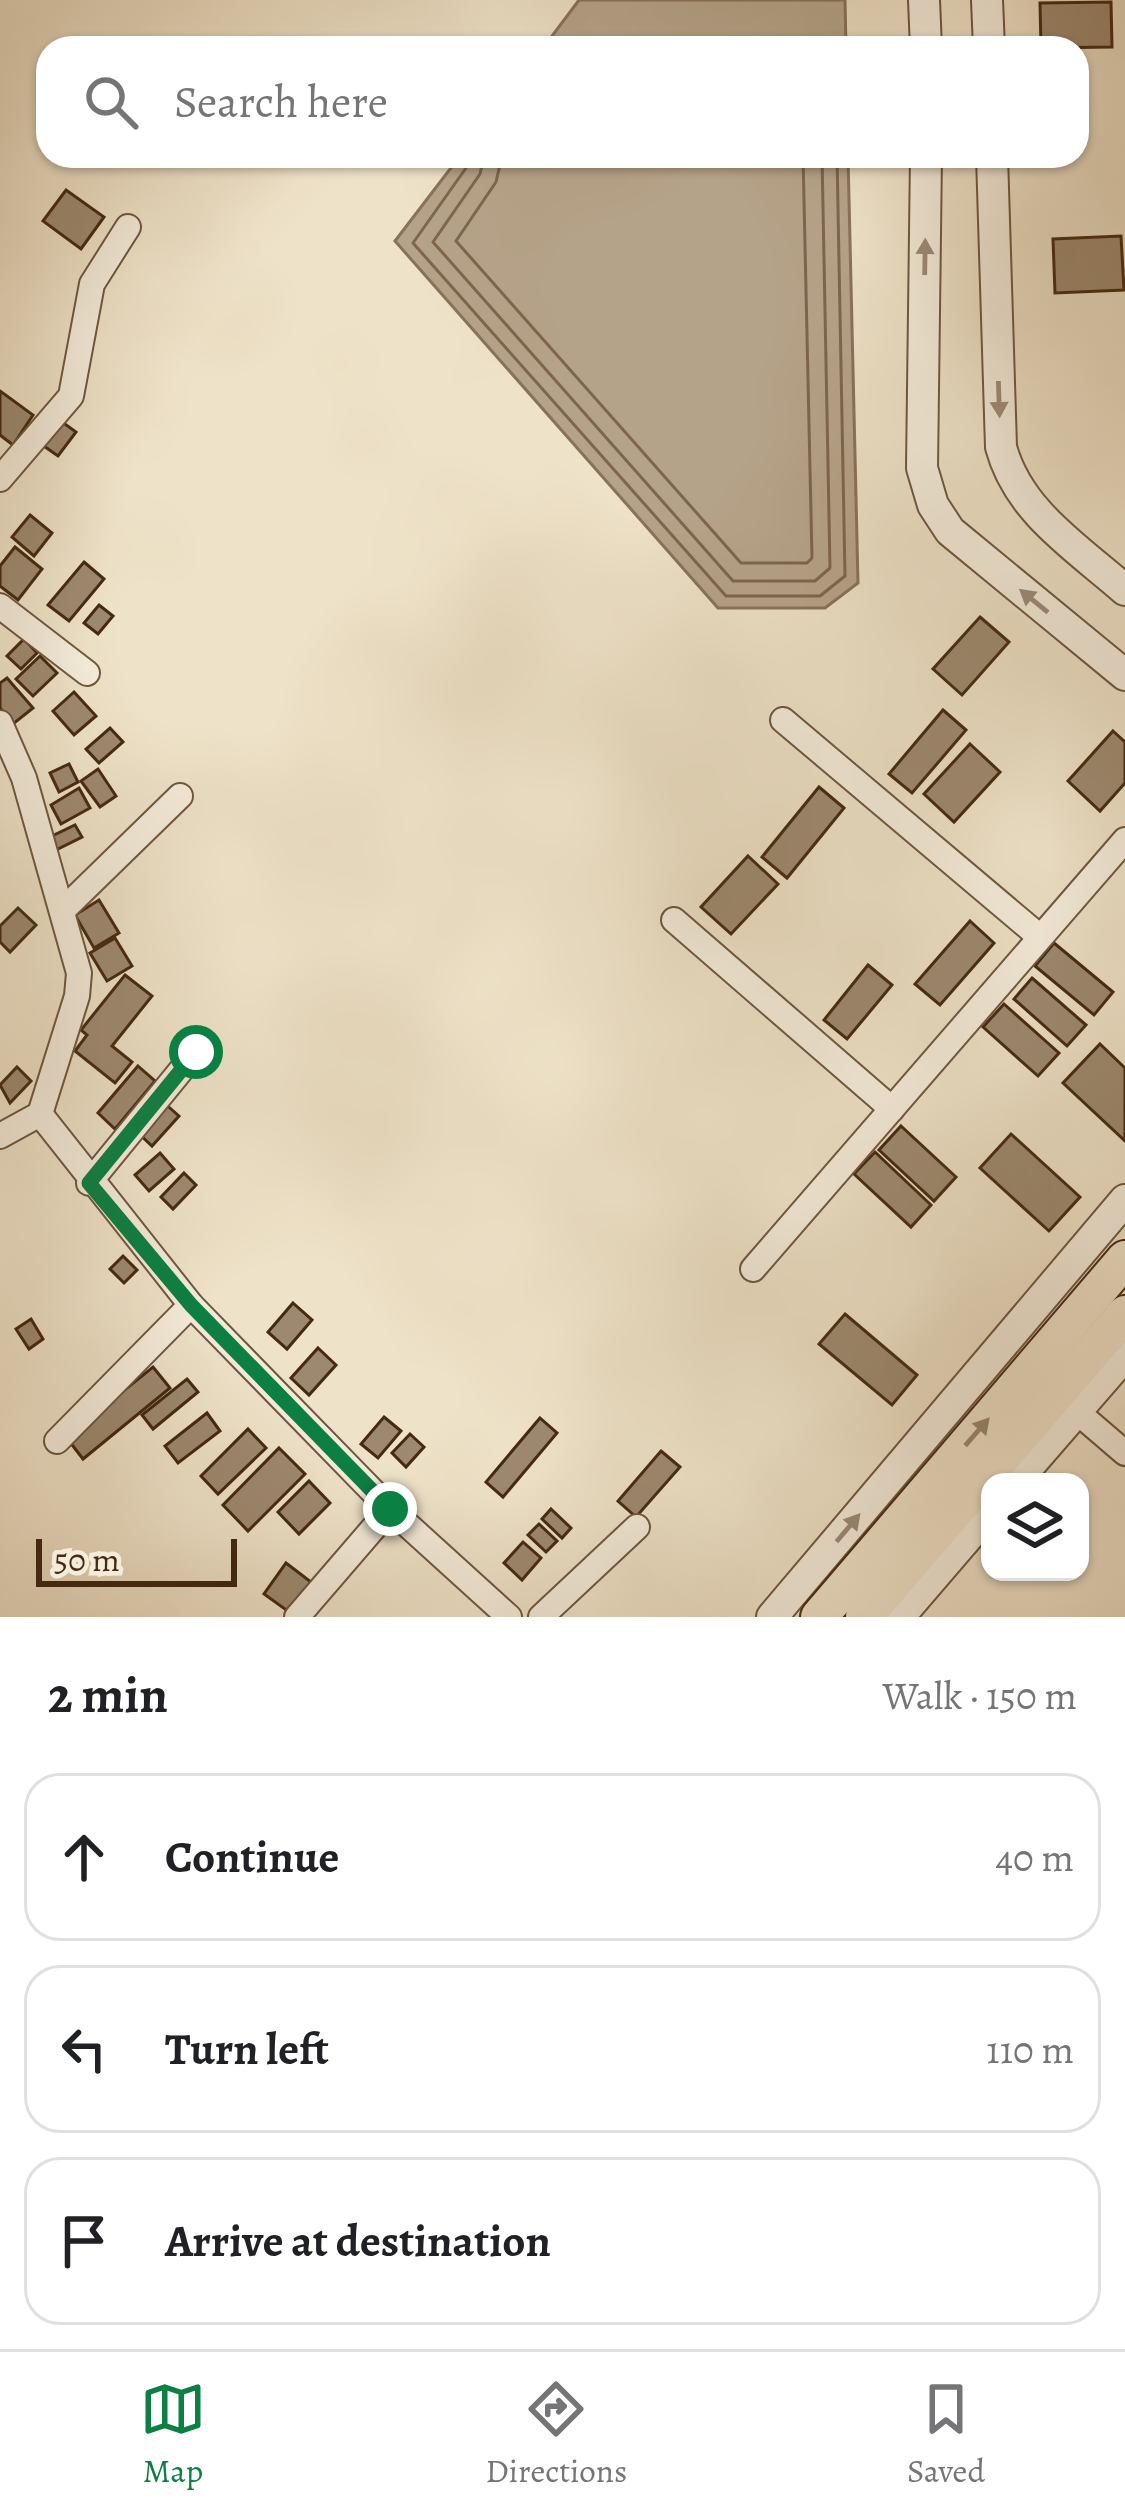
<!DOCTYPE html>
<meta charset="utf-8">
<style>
body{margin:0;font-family:Alegreya,serif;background:#f2f2f2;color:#202124}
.controls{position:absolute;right:36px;bottom:36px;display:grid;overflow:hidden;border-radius:24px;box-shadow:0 3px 9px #0004}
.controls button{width:108px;height:108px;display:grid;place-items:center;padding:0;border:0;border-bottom:3px solid #e0e0e0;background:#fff;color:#202124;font:60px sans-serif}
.scale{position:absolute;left:36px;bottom:30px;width:201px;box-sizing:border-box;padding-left:12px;border:6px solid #452910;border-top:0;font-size:33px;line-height:42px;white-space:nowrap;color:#452910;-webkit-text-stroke:9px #f4ecdb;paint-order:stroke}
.stop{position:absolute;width:36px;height:36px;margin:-27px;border:9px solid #0b8043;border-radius:50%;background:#fff}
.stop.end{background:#0b8043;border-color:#fff;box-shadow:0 3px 12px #0008}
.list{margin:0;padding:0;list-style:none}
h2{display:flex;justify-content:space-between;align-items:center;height:156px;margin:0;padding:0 48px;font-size:51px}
h2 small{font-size:39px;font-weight:400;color:#757577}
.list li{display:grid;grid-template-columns:78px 1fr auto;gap:36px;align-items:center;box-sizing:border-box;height:168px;margin:0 24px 24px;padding:0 24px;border:3px solid #e0e0e0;border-radius:36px}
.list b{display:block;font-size:45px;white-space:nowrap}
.list em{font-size:39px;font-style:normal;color:#757577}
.icon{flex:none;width:66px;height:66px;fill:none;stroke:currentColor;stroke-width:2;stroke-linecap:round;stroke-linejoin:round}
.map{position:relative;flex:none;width:1125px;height:1617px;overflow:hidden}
.search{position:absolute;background:#fff;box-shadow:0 3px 9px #0004;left:36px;right:36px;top:36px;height:132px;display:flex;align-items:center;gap:30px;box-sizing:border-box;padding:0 42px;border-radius:36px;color:#757577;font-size:45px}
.sheet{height:732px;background:#fff}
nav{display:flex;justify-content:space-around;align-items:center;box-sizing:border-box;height:168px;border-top:3px solid #e0e0e0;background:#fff;font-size:33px;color:#757577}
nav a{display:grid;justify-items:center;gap:6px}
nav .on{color:#0b8043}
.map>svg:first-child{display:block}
</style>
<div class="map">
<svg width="1125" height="1617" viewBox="0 0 1125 1617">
<rect width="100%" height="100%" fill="#eee2c8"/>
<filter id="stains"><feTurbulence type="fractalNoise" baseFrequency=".00167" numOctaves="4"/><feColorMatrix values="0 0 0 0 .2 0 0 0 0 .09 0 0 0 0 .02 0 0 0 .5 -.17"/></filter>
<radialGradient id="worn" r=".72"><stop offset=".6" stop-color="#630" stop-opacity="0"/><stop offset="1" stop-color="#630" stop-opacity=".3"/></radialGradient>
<g fill="#b5a389" stroke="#887259" stroke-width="3">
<polygon points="579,0 845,0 846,48 543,48"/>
<polygon points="460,156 848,156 858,583 825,608 718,608 395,241"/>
</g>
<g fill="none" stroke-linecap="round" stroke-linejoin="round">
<g stroke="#7d664c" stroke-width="3">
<polyline points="469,156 466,168 413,243 726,596 820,596 845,576 837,156"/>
<polyline points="484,156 480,174 433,242 733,581 815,581 830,568 822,156"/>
<polyline points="502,156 496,182 456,241 741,563 807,563 812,558 803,156"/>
</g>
</g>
<g fill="#9d8970" stroke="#452910" stroke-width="3">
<polygon points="1111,2 1112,47 1041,48 1040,3"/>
<polygon points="66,190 104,217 81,249 43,221"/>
<polygon points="1121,236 1124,290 1055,293 1053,239"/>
<polygon points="0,391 33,415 13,445 0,435"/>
<polygon points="58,419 76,432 58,456 41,444"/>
<polygon points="30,515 52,533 34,556 12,537"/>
<polygon points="15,547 42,569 18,600 0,586 0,566"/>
<polygon points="84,562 104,579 69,621 48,605"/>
<polygon points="99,605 113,616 98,634 84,623"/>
<polygon points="980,617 1009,642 962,695 933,669"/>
<polygon points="24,639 37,653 21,669 7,656"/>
<polygon points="40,656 57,673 33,696 16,679"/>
<polygon points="7,678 33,708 13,724 0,708 0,683"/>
<polygon points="74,692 96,716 74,735 53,711"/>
<polygon points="943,710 966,730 912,793 889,774"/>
<polygon points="110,728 123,742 99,763 86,749"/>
<polygon points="1113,731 1125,742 1125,783 1100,811 1068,781"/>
<polygon points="970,744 1000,772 954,822 924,794"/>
<polygon points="69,764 78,782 59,792 50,773"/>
<polygon points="98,769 116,796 100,807 81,781"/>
<polygon points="819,787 844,808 787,878 762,857"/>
<polygon points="79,788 90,808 61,824 51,805"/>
<polygon points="75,825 82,837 54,851 48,838"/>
<polygon points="748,856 778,884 731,934 701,907"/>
<polygon points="99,900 119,933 94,948 75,915"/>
<polygon points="18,908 36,925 10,952 0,942 0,926"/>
<polygon points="970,921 994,943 940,1005 915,984"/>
<polygon points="115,938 132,966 107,981 90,953"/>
<polygon points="1054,943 1113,992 1094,1015 1035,966"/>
<polygon points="868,965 892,985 847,1039 824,1020"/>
<polygon points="125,975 152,996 112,1046 132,1062 115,1083 75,1051 87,1035 81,1030"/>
<polygon points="1032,978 1086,1025 1067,1046 1014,999"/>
<polygon points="1004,1004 1059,1053 1038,1076 983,1027"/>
<polygon points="1100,1044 1125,1068 1125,1141 1063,1083"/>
<polygon points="138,1066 155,1081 115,1129 98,1113"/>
<polygon points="17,1067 31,1081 10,1103 0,1085"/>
<polygon points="162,1101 179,1116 152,1146 135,1130"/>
<polygon points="901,1126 956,1177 934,1201 879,1150"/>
<polygon points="1011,1134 1080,1197 1049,1231 980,1168"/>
<polygon points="875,1152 931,1205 911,1227 854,1174"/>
<polygon points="160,1153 174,1169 149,1191 135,1175"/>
<polygon points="184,1173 196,1185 173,1209 161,1197"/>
<polygon points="123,1256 137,1270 124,1283 110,1269"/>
<polygon points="293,1303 312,1320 287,1349 268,1332"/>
<polygon points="845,1314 917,1375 892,1405 819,1344"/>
<polygon points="31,1319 43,1339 29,1349 16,1329"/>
<polygon points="318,1348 336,1365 309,1395 291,1378"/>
<polygon points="153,1367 170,1388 83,1459 66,1437"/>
<polygon points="187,1379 198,1392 153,1429 142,1415"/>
<polygon points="207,1413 220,1431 178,1463 165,1446"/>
<polygon points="384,1417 401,1431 378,1458 361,1444"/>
<polygon points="540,1418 557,1433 503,1497 486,1482"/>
<polygon points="248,1429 266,1448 218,1494 201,1476"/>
<polygon points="410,1434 424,1447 406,1467 392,1453"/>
<polygon points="279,1448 305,1474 248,1531 223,1505"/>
<polygon points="661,1451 680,1467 636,1517 618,1501"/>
<polygon points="309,1481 330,1503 299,1534 278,1512"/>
<polygon points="551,1509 571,1528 562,1538 542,1519"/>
<polygon points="539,1524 557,1541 546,1552 528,1535"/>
<polygon points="523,1542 541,1558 522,1580 504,1563"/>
<polygon points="286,1563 311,1582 289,1612 264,1594"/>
</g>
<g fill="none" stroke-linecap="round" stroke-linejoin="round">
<defs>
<g id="minor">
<polyline points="0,479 71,396 92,284 128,227"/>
<polyline points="0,606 87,673"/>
<polyline points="783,720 1040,937"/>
<polyline points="0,723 24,778 79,973 77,996 40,1114 0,1136"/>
<polyline points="62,911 180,796"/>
<polyline points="674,920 892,1109"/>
<polyline points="40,1114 191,1305 390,1509 509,1617"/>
<polyline points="89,1183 196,1052"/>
<polyline points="753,1269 1125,840"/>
<polyline points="1076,1411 1125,1453"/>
<polyline points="57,1441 191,1305"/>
<polyline points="297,1617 390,1509"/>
<polyline points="541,1617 637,1527"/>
</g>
<g id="tertiary">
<polyline points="924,0 926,48"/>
<polyline points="987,0 989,48"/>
<polyline points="926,156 922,468 933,505 950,531 1125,675"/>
<path d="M992,156L1001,447C1018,511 1076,547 1125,590"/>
<polyline points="1015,1482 1125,1355"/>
<polyline points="772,1617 1125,1200"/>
<polyline points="899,1617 990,1511"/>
</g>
<g id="primary">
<polyline points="819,1617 1125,1259"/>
<polyline points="864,1617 1125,1314"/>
</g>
</defs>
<use href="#minor" stroke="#6f573e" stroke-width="28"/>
<use href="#tertiary" stroke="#6f573e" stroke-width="34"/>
<use href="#primary" stroke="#452910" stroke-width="40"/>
<use href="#minor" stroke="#f4ecdb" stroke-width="24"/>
<use href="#tertiary" stroke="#f4ecdb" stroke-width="30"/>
<use href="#primary" stroke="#eee2c8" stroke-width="36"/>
</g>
<defs><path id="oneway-solid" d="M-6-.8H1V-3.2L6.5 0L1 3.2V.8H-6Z" transform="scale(3)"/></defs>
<g fill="#9c8a76">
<use href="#oneway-solid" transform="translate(925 257) rotate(-89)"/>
<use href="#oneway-solid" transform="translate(999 399) rotate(88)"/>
<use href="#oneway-solid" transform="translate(1034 601) rotate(-141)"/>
<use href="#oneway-solid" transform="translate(848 1528) rotate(-50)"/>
</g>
<use fill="#9a866c" href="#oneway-solid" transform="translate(977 1432) rotate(-49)"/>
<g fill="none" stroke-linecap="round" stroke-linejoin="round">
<polyline stroke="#0b8043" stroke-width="15" points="196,1052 89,1183 191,1305 390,1509"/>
</g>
<rect width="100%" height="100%" filter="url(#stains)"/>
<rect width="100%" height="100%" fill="url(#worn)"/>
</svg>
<div class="controls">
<button><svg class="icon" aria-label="layers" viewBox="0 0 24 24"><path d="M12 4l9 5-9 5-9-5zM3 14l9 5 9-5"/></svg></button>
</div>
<div class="scale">50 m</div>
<div class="stop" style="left:196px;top:1052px"></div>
<div class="stop end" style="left:390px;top:1509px"></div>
<div class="search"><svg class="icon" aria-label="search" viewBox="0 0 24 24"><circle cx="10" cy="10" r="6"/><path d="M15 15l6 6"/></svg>Search here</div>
</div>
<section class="sheet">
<h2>2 min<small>Walk · 150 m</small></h2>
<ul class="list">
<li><svg class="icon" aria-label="ahead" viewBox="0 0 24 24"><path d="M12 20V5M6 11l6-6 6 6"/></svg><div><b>Continue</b></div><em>40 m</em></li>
<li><svg class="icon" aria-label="left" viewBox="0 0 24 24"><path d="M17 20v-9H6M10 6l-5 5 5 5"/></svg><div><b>Turn left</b></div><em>110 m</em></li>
<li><svg class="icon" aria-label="arrive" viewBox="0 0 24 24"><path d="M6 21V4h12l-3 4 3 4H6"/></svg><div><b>Arrive at destination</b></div></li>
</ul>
</section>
<nav>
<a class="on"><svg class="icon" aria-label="map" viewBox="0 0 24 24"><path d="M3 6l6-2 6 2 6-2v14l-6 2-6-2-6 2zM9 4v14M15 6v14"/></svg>Map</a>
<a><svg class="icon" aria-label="directions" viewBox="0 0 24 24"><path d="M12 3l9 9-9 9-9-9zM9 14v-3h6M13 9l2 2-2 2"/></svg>Directions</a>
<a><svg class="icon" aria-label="saved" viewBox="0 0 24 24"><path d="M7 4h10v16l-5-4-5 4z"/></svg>Saved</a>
</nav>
